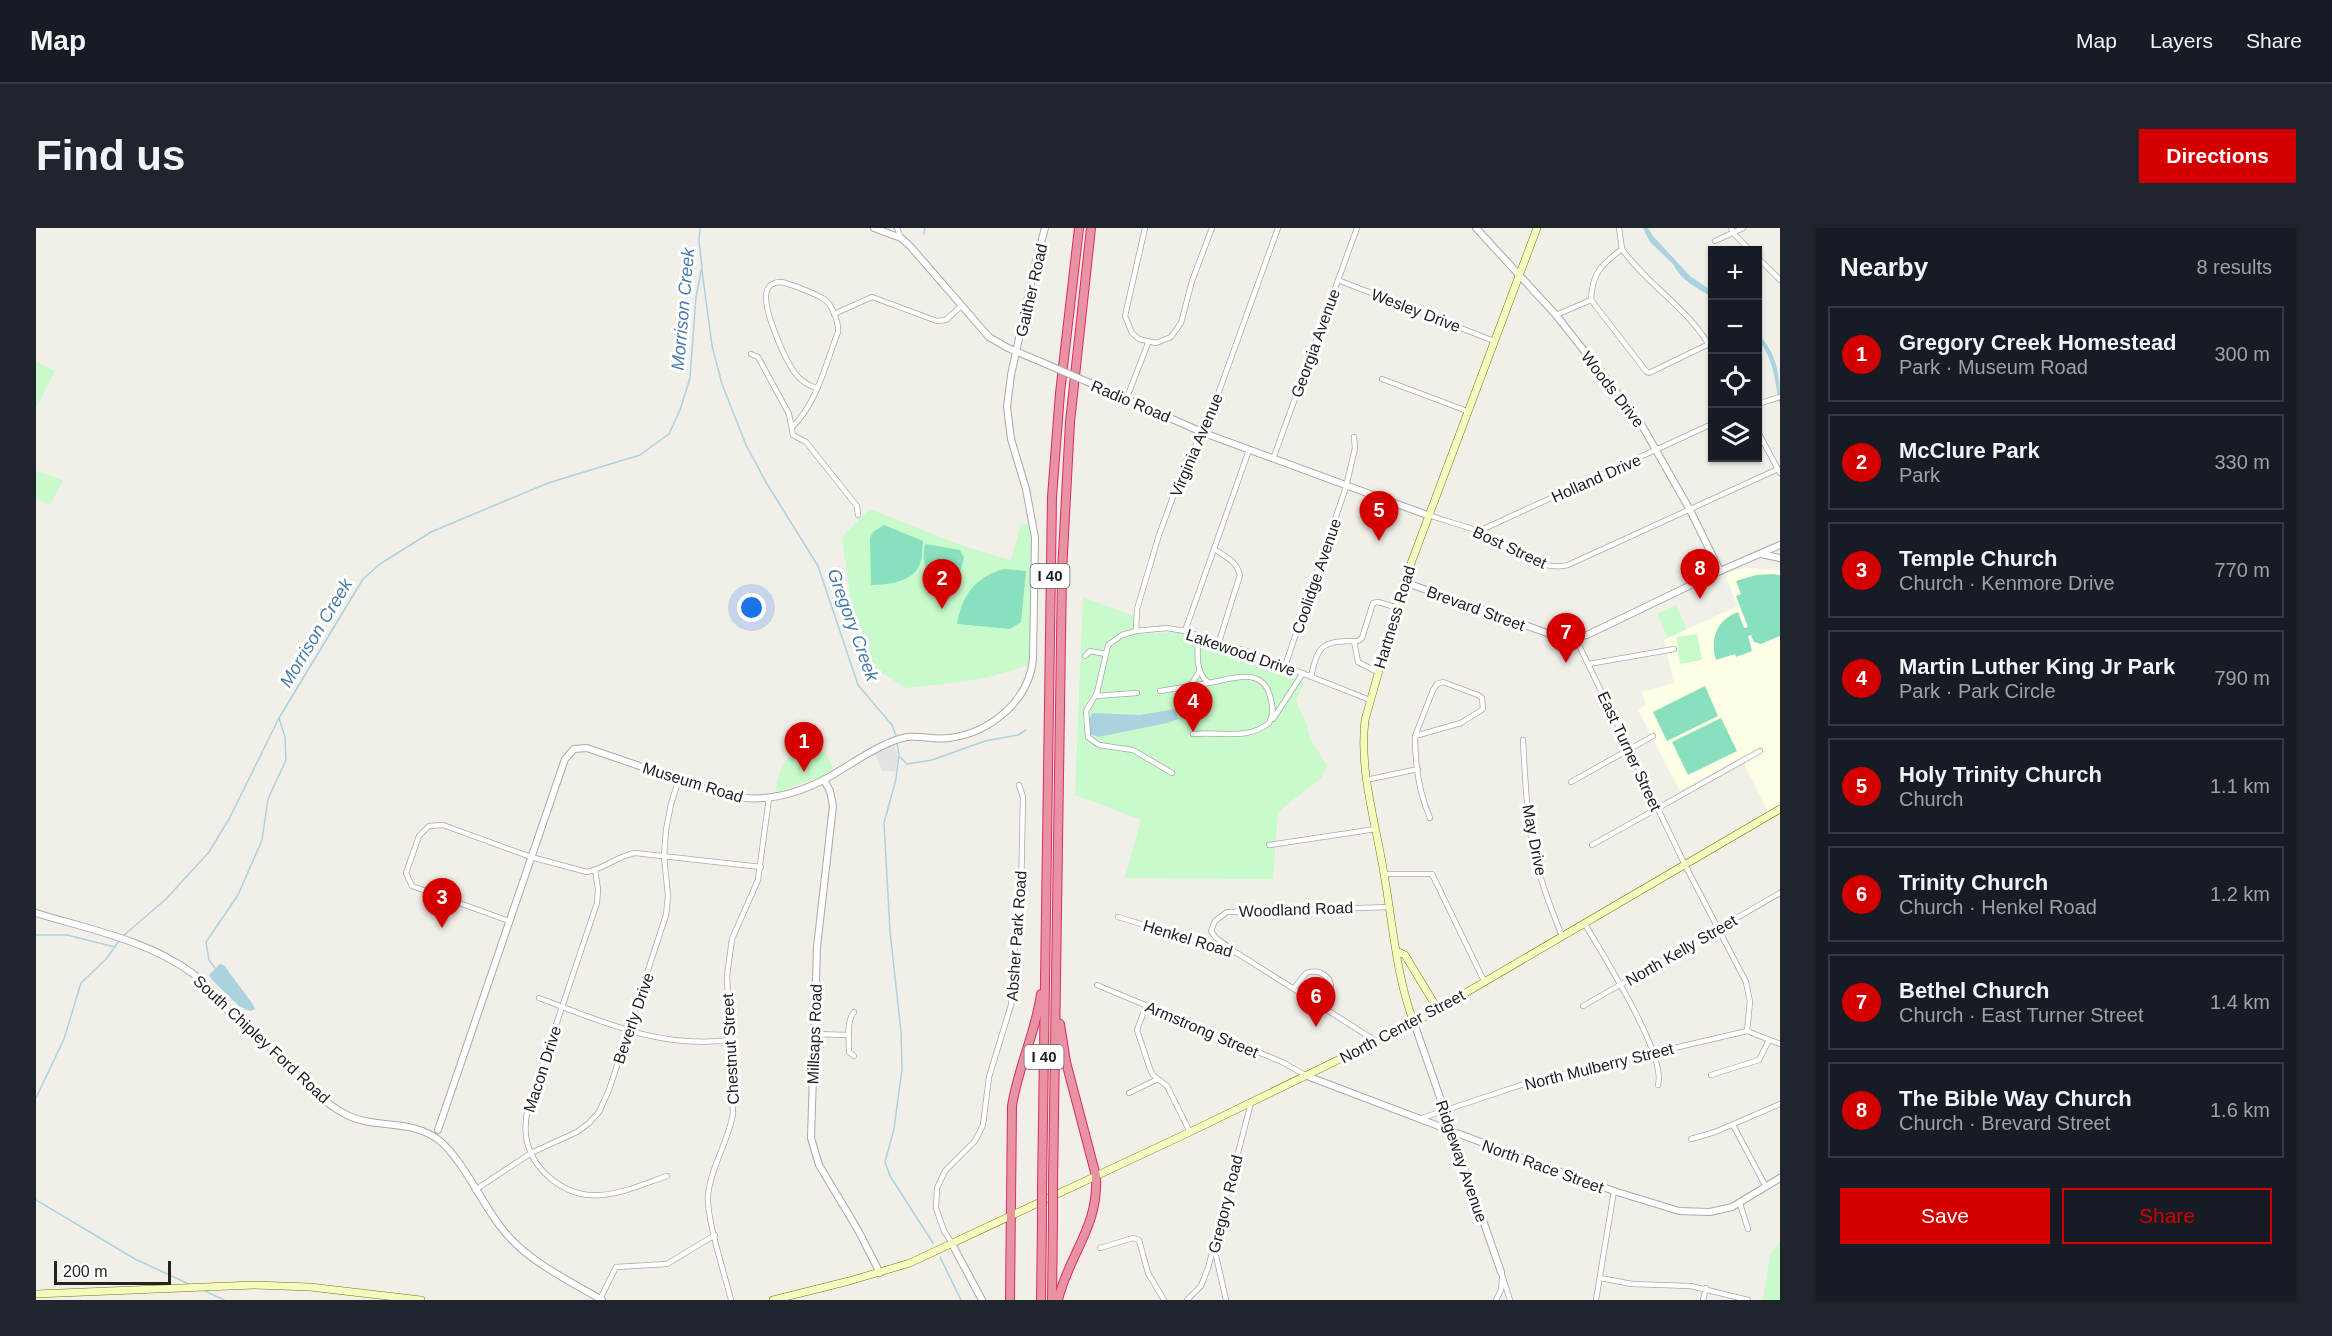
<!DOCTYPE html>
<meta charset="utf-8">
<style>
body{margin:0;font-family:Helvetica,sans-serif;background:#20242c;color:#f1f3f6}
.controls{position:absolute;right:18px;top:18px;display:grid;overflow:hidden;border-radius:0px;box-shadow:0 2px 4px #0004}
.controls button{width:54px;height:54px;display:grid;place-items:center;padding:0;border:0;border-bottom:2px solid #363941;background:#171b24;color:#f1f3f6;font:30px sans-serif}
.scale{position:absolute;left:18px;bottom:15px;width:117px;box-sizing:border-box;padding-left:6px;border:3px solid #222;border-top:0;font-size:16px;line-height:21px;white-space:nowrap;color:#222;-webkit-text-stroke:4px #fff;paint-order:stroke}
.you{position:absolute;left:716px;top:380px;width:21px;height:21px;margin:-15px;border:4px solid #fff;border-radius:50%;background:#1a73e8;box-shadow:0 0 0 9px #1a73e833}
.badge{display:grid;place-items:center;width:39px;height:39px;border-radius:50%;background:#d40000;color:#fff;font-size:20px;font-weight:700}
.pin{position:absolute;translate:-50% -50px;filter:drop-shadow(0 2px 3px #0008)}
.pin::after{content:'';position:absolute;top:32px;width:21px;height:18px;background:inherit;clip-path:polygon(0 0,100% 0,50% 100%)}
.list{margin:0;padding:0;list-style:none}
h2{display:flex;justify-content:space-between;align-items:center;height:78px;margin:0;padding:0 24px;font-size:26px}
h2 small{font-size:20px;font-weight:400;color:#9ea1a6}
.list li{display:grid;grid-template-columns:39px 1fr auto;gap:18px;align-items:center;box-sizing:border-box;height:96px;margin:0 12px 12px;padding:0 12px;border:2px solid #363941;border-radius:0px}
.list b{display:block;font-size:22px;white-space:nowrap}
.list p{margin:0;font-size:20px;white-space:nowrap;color:#9ea1a6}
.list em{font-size:20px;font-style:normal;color:#9ea1a6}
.actions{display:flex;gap:12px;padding:18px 24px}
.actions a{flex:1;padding:14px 0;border:2px solid #d40000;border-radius:0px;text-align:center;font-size:21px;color:#d40000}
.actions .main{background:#d40000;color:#fff}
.icon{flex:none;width:33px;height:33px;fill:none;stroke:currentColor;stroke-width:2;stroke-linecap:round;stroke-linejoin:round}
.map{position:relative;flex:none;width:1744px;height:1072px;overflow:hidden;border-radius:0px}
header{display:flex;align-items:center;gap:36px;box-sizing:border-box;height:84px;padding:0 30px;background:#171b24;border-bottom:2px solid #363941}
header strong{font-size:28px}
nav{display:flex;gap:33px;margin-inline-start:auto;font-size:21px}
.intro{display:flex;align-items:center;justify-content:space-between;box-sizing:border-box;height:144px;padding:0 36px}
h1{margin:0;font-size:42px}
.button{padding:15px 27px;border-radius:0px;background:#d40000;color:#fff;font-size:21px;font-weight:700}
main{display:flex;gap:36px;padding:0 36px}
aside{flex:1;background:#171b24;border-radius:0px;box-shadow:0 2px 4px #0004}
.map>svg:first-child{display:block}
</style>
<header>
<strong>Map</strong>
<nav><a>Map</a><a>Layers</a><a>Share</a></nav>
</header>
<div class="intro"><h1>Find us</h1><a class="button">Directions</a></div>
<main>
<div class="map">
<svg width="1744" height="1072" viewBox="0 0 1744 1072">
<rect width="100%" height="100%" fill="#f2efe9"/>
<polygon fill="#ffffe5" points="1709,340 1744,342 1744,576 1732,583 1705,529 1644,563 1602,482 1610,477 1606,464 1638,455 1628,412 1702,378 1690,350 1693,344"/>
<g fill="#c8facc">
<polygon points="0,134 19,143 0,180"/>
<polygon points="0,243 27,252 14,277 0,271"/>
<path d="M834,281L924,317L975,332L985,296H997L996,435C953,453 915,455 869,460L823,429L806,309Z"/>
<polygon points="1047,369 1103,390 1102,406 1140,404 1209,429 1268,454 1260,473 1271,497 1274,511 1291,537 1285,550 1242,584 1237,651 1089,650 1105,592 1039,567"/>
<polygon points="1640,377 1651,401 1632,410 1621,386"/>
<polygon points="1661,406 1666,432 1644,436 1640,409"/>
<path d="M775,517H781L791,527L797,540L785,549L740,564C741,539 752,525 775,517Z"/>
<polygon points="1744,1013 1744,1072 1727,1072 1734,1027"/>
</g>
<g fill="#88e0be">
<path d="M848,297L887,313C886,321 887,331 883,338C876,354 851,357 835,357L834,310L837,304Z"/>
<path d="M889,316L924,322L928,330L918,364C894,358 884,339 889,316Z"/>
<path d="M968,341L990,343L985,394L974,401L921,396C926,367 939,349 968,341Z"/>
<path d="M1737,346L1744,347V408L1725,416L1718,414L1715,407L1712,408L1716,423L1700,429L1699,426L1680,432C1674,411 1680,392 1702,384L1708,400L1712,399L1700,368L1705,366L1700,353L1720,347Z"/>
<polygon points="1669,458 1682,488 1631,513 1617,484"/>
<polygon points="1685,490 1701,523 1652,547 1636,514"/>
</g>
<polygon fill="#e2e2e2" points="858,515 862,528 860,543 846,543 838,523"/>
<g fill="#aad3df">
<path d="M1607,0H1612L1617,8L1654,48L1676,63V69C1663,61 1645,53 1638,37L1614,14Z"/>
<path d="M1722,105C1742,128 1744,147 1744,177C1739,158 1739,139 1729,122C1725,115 1722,113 1722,105Z"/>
<polygon points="1139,481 1142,491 1131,495 1062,509 1054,506 1053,491 1057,485 1104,487"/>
<path d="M184,736L189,738C194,747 218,775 219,781L214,783L203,778L176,752L173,747Z"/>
</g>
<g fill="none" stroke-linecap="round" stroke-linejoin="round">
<g stroke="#aad3df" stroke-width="1.5">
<polyline points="888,6 889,0"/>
<polyline points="666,42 676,118 686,156 710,217 731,256 782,338 822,457 856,497 861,510"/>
<polyline points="861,515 863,527 860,551 848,595 854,703 865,804 866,841 858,901 849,934 854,948 897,1015"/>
<polyline points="864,529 871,536 896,532 949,513 982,507 990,502"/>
<polyline points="0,707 31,707 79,719"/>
<polyline points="87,708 130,671 173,624 193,591 243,490 327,351 344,336 395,304 512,255 604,227 633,206 644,182 654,150 660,69 666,39 663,13 664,0"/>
<polyline points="179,740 173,732 170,714 202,667 226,612 232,571 250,532 249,509 243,490"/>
<polyline points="0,870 28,811 45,755 70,731 84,712"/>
<polyline points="0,972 99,1031 155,1057"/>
<polyline points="904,1029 925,1072"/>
<polyline points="167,1062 188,1072"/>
</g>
<defs>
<g id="minor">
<polyline points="861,0 865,10"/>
<polyline points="1109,0 1089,88 1096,105 1103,111 1120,115 1135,109 1145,95 1156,53 1176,0"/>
<polyline points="1695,0 1697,5 1714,22"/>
<polyline points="1679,13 1707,0"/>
<path d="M1586,21C1612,58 1654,81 1676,122"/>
<polyline points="1722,30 1744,52"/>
<polyline points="1302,52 1458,113"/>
<polyline points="1555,72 1610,143 1613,145 1673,116"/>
<polyline points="798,86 836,69 901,93 910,92 925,78"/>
<path d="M1520,87L1555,72C1556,45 1565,37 1586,21L1583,0"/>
<polyline points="715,126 722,129 753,186 757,207 770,214 821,278 822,287"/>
<polyline points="1346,151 1431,183"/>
<polyline points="1090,172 1112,115"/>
<polyline points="1722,176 1744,169"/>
<path d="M757,198C781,175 790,135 802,104C803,95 796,76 788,71C780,66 755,56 745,54C741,54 736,55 733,59C721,72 749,130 758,144C764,152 771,157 780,160"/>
<polyline points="1722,204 1744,245"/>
<polyline points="1237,231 1321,0"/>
<path d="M1393,287C1409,293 1426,297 1442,303C1471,314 1500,345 1532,337L1742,241"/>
<polyline points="1443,303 1676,196"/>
<path d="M1178,321C1190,329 1200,333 1204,347L1183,414"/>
<polyline points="1100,403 1101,381 1123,307 1152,228 1168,205 1242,0"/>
<polyline points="1149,403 1213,222"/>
<polyline points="1539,409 1649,637 1710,754 1714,774 1711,803"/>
<polyline points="1318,413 1322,434 1341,444"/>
<polyline points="1049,428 1054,423 1070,426"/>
<polyline points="1553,436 1638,421"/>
<polyline points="1249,438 1310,259 1319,220 1318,209"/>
<path d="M1275,449C1282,414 1289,413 1322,413L1326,410L1337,375L1342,374L1359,379"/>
<polygon points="1407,454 1442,467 1446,470 1447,481 1425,495 1379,508 1397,462 1401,456"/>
<polyline points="1155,458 1173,455"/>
<polyline points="1124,463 1154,458 1163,444"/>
<polyline points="1059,468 1101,465"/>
<polyline points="1237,491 1267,445"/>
<path d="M1157,506C1185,503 1210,513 1233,495C1238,484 1237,479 1234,468C1226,438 1196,451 1173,455C1158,444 1162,424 1162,407"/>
<path d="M1379,508C1379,535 1383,565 1394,590"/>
<path d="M1487,512C1489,546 1490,581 1496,615C1502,647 1514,678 1526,708"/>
<polyline points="1136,545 1097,522 1063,517 1052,509 1050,483 1061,465 1072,417 1086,407 1100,403 1131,400 1149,403 1210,423 1334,472"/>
<polyline points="1330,552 1382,541"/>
<polyline points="1535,554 1617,508"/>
<polyline points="1233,617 1340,601"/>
<polyline points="1556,617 1724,523"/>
<path d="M559,642L562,661L561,675L492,880C490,888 489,899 490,908C495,942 529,970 564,967C586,966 610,955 631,948"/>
<polyline points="1348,646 1396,646 1448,753"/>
<polyline points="1082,689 1201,725 1340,813"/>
<path d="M473,693L376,658L370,645L383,608L393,598L407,597L495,629L551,644C568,641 581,628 599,625L725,639"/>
<path d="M1549,696C1566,726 1631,827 1622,857"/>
<polyline points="1197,722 1180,710 1175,703 1179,693 1191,684 1354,679"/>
<polyline points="1061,757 1246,834 1271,848"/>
<path d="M1258,760L1270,745C1283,740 1299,749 1294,766C1293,770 1289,775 1286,779"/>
<path d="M503,770C567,794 624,821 694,812"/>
<polyline points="1110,778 1101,802 1114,841 1117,847 1131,858 1154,904"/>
<polyline points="1547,778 1744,665"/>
<polyline points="778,806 813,807"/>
<path d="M818,828L813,824C813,811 810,794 818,784"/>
<polyline points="1675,847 1723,832 1733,812"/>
<polyline points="1093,865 1122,851"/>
<polyline points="1383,891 1497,853 1711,803 1744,816"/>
<polyline points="1697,897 1730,959"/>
<polyline points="1655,911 1679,904 1744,876"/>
<polyline points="439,962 495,925 541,904 553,895 563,884 573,862 630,687 632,668 628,628 630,602 635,576 643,551"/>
<polyline points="1704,976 1712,1001"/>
<polyline points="916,1015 908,1003 900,980 901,960 909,943 939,913 947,897 953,849 975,777 980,704 985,666 987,569 983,557"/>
<polyline points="1178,1019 1190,1072"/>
<polyline points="1064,1020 1097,1010 1103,1012 1112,1045 1128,1072"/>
<polyline points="1465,1044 1474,1072"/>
<polyline points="1564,1050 1596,1056 1655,1058 1712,1072"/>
<polyline points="564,1071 580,1039 631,1036 679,1007"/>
<path d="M695,1072C689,1047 670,990 672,967C675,939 692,914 697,886L691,748L696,711L722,652L733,570"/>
<polyline points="1151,1072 1165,1058 1172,1040 1215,875"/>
<polyline points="1460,1072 1465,1062 1466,1050"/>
<polyline points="1560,1072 1578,963"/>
<polyline points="1667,1072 1670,1060"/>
</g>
<g id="tertiary">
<polyline points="838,0 865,10 874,18 953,109 972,120 1010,136"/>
<polyline points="1440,0 1520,87 1604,194 1654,282 1684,343"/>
<polyline points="1054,155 1168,205 1391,287"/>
<polyline points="1725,326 1744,330"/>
<polyline points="1368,354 1514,406 1539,409 1551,407 1684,343 1744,317"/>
<polyline points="788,552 794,563 797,578 781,719 775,910 783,937 822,1002 844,1045"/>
<path d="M0,685C52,701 111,712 156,745C170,755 179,769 190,781C200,792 213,801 225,811C253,835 275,868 309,886C339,902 376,890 404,913C428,934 444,972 464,998C489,1032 530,1051 566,1072"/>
<polyline points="1378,795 1465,1044"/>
<polyline points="1271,848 1513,940 1578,963 1643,983 1674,984 1696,979 1744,950"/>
<path d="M402,902L529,531L538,521L551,520L685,566C722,576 758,568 791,550C813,538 832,523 855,514C881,503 889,513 913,510C954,505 993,473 997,431L999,310L990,261L975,211L971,179L975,147L999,37L1009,0"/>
<polyline points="916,1016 946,1072"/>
</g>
<g id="secondary">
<polyline points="1362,724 1369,727 1401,780"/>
<path d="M1378,795C1360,748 1357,696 1348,646C1340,595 1323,544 1329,492L1368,354L1501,0"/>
<polyline points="0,1066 218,1057 274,1059 385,1072"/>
<polyline points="737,1072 813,1053 874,1035 1154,904 1378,795 1744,581"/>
</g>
<g id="motorway">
<polyline points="1017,955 1026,344 1034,194 1055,0"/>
<polyline points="1006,961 1016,269 1024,165 1043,0"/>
<path d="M974,1072L976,878C982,839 1000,804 1005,766"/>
<polyline points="1005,1072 1006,992"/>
<polyline points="1016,1072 1017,992"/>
<path d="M1022,1072C1033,1026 1063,999 1060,948L1030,834L1024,796"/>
</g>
</defs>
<use href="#minor" stroke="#a9a9a9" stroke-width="6"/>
<use href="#tertiary" stroke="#a9a9a9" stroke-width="8"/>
<use href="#secondary" stroke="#707d05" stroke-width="8"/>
<use href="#motorway" stroke="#dc2a67" stroke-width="10"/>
<use href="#minor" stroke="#fff" stroke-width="4.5"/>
<use href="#tertiary" stroke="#fff" stroke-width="6"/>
<use href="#secondary" stroke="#f7fabf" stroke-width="7"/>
<use href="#motorway" stroke="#e892a2" stroke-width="8"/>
<defs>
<polyline id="tertiary-bridge" points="1010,136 1054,155"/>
<g id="motorway-bridge">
<polyline points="1006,992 1006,961"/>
<polyline points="1017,992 1017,955"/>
</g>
</defs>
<use href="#tertiary-bridge" stroke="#a9a9a9" stroke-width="8" stroke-linecap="butt"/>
<use href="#motorway-bridge" stroke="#dc2a67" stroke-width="10" stroke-linecap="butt"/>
<use href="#tertiary-bridge" stroke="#fff" stroke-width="6"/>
<use href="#motorway-bridge" stroke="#e892a2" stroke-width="8"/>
</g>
<g text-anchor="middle" stroke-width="6" stroke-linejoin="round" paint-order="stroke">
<g fill="#fff" stroke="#646464" stroke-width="1.5">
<rect x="994.5" y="336" width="39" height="24" rx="4.5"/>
<rect x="988.5" y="817" width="39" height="24" rx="4.5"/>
</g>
<g font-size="15" font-weight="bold" fill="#222">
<text x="1014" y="353">I 40</text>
<text x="1008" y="834">I 40</text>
</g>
<g font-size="16" fill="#222" stroke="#fff">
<text transform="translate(995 62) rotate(-77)" y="6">Gaither Road</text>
<text transform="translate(1380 82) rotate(21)" y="6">Wesley Drive</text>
<text transform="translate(1279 115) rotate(-70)" y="6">Georgia Avenue</text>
<text transform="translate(1577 161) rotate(52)" y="6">Woods Drive</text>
<text transform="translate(1095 173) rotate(23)" y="6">Radio Road</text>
<text transform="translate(1160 217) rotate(-67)" y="6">Virginia Avenue</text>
<text transform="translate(1560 250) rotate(-24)" y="6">Holland Drive</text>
<text transform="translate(1474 319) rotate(25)" y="6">Bost Street</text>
<text transform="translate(1280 348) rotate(-71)" y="6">Coolidge Avenue</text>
<text transform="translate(1440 380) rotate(20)" y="6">Brevard Street</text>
<text transform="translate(1358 389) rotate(-73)" y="6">Hartness Road</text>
<text transform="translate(1205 424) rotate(19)" y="6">Lakewood Drive</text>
<text transform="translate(1594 523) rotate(65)" y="6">East Turner Street</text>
<text transform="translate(657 554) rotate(17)" y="6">Museum Road</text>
<text transform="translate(1499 612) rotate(79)" y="6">May Drive</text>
<text transform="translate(1260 681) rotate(-2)" y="6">Woodland Road</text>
<text transform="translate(980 708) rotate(-86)" y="6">Absher Park Road</text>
<text transform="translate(1152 710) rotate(17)" y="6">Henkel Road</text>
<text transform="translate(1645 722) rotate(-30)" y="6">North Kelly Street</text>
<text transform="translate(597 790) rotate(-71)" y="6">Beverly Drive</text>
<text transform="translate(1366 798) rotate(-28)" y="6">North Center Street</text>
<text transform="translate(1166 801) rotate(23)" y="6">Armstrong Street</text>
<text transform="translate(778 806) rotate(-88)" y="6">Millsaps Road</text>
<text transform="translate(226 811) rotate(43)" y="6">South Chipley Ford Road</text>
<text transform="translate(694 821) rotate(-93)" y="6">Chestnut Street</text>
<text transform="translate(1563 838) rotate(-14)" y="6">North Mulberry Street</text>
<text transform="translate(506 841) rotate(-72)" y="6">Macon Drive</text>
<text transform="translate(1426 933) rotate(71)" y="6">Ridgeway Avenue</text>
<text transform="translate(1507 938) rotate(20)" y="6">North Race Street</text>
<text transform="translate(1189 976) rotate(-76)" y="6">Gregory Road</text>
</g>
<g font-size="18" font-style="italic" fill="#4a7aab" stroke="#fff">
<text transform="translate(647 81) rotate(-85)" y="6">Morrison Creek</text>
<text transform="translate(817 397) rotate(70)" y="6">Gregory Creek</text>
<text transform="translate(280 405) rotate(-59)" y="6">Morrison Creek</text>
</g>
</g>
</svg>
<div class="controls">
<button>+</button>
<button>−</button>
<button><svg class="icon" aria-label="locate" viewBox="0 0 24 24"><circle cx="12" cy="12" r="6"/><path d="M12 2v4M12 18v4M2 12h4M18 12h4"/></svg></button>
<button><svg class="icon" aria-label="layers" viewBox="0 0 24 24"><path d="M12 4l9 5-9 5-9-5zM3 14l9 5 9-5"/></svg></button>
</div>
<div class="scale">200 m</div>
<div class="you"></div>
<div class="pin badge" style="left:768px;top:544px">1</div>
<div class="pin badge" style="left:906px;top:381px">2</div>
<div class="pin badge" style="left:406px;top:700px">3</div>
<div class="pin badge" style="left:1157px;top:504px">4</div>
<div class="pin badge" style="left:1343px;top:313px">5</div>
<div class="pin badge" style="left:1280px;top:799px">6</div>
<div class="pin badge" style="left:1530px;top:435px">7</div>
<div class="pin badge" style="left:1664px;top:371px">8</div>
</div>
<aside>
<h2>Nearby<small>8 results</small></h2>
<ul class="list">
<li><span class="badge">1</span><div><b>Gregory Creek Homestead</b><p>Park · Museum Road</p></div><em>300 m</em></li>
<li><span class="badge">2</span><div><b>McClure Park</b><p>Park</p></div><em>330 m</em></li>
<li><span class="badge">3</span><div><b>Temple Church</b><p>Church · Kenmore Drive</p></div><em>770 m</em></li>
<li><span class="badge">4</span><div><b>Martin Luther King Jr Park</b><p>Park · Park Circle</p></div><em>790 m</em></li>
<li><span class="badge">5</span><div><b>Holy Trinity Church</b><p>Church</p></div><em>1.1 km</em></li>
<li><span class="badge">6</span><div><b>Trinity Church</b><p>Church · Henkel Road</p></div><em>1.2 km</em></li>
<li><span class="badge">7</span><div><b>Bethel Church</b><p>Church · East Turner Street</p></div><em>1.4 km</em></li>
<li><span class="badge">8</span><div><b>The Bible Way Church</b><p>Church · Brevard Street</p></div><em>1.6 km</em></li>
</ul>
<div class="actions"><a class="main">Save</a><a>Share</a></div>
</aside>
</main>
